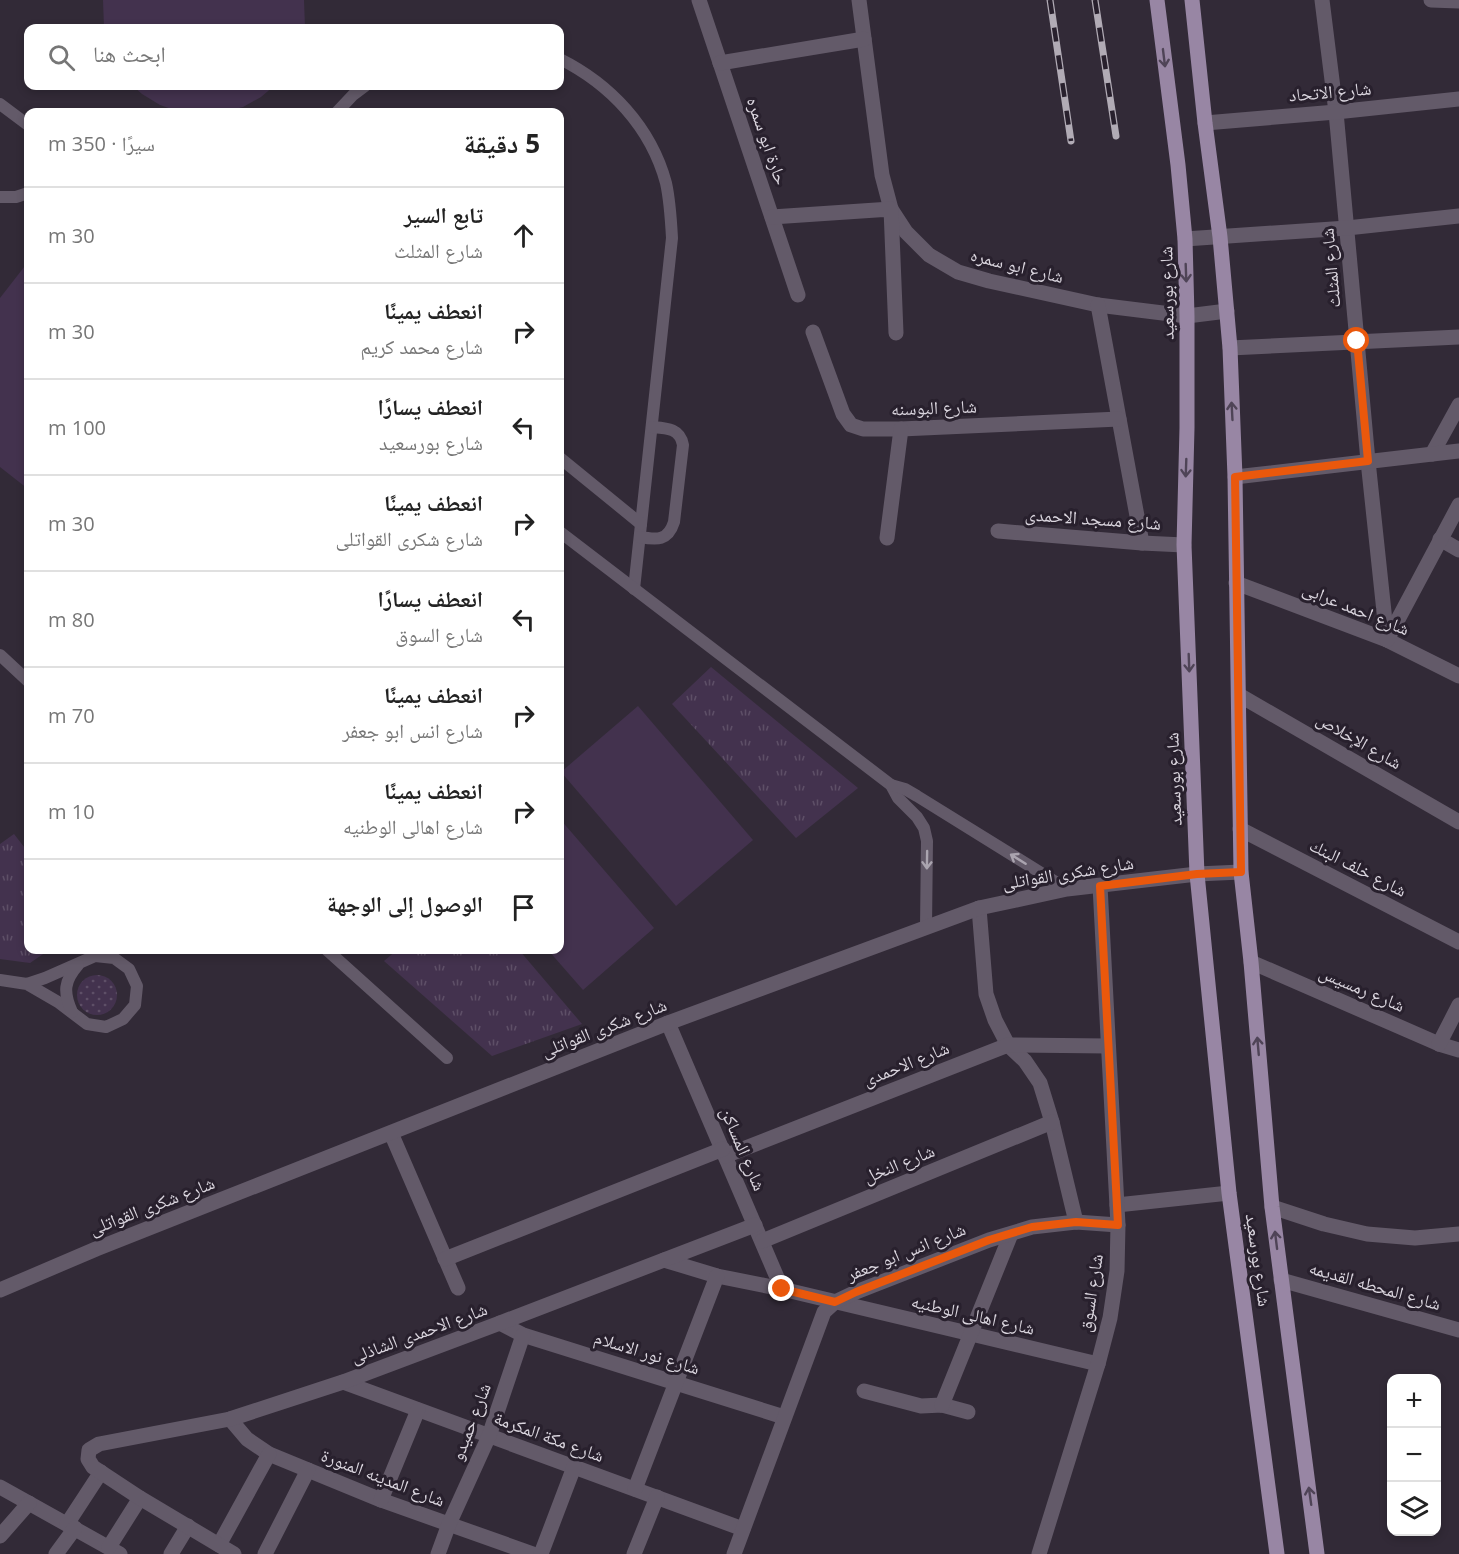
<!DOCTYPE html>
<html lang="ar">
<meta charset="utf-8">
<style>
body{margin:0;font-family:"Open Sans","Noto Naskh Arabic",sans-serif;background:#f6f6f6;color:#222;direction:rtl}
.controls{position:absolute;right:18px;bottom:18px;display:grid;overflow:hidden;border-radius:12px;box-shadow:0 3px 9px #0003}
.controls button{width:54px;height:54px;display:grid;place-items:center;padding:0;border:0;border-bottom:2px solid #e0e0e0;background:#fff;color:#222;font:30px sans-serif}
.stop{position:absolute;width:18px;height:18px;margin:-14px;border:4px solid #ea580c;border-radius:50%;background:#fff}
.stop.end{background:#ea580c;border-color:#fff;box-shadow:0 2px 6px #0008}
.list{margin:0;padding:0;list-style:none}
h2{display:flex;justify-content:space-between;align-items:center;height:78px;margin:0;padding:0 24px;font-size:26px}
h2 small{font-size:20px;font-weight:400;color:#767676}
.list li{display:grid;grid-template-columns:39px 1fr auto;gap:18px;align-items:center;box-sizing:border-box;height:96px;padding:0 24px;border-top:2px solid #e0e0e0}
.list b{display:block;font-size:22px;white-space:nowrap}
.list p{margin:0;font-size:20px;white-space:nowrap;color:#767676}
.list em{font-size:20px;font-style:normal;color:#767676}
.icon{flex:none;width:33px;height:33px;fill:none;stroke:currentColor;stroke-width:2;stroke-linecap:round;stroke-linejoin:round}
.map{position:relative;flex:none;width:1459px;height:1554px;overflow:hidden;direction:ltr}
.search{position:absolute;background:#fff;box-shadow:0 3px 9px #0003;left:24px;top:24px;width:540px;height:66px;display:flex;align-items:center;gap:15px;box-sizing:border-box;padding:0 21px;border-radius:12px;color:#767676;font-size:22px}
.panel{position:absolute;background:#fff;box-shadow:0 3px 9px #0003;left:24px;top:108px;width:540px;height:846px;border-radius:12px;direction:rtl}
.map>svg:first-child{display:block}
</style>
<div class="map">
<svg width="1459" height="1554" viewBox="0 0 1459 1554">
<defs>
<pattern id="grass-tufts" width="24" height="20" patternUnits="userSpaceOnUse" patternTransform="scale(1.5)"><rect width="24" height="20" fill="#43324e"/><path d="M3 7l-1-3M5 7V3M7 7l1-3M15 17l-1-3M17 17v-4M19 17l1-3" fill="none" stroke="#5e4f67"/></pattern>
<pattern id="park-dots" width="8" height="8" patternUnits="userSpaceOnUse" patternTransform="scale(1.5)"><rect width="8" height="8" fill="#43324e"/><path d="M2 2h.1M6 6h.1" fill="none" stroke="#5e4f67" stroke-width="1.8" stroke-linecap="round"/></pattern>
</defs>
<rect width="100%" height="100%" fill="#322a37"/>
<g fill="url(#grass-tufts)">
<polygon points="711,667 858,788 796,838 672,704"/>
<polygon points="14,834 28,852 28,950 49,950 30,963 0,959 0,844"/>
<polygon points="397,950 519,950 582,1024 492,1056 384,961"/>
</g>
<circle fill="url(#park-dots)" cx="97" cy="995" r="20"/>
<g fill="#43324e">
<polygon points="103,0 304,0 305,27 304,28 104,28"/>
<polygon points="133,86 274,86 261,97 243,107 223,112 180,112 160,105 142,94"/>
<polygon points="28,262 28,489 0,467 0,298"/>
<polygon points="638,706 753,840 676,906 561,772"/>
<polygon points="560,819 654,928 583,990 548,950 560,950"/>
</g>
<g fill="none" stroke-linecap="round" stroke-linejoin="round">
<g stroke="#635a69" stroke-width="12">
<path d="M560,59C610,84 651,127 666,183C670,201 671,220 672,238L634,589"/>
<polyline points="0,104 28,125"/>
<polyline points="337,112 353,95 365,86"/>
<polyline points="0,197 16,197 28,193"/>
<polyline points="560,458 641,524"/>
<polyline points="560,532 891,785 898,798 917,817 924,828 927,841 926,927"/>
<path d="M640,537C657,540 668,541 674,522L683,445C680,428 666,428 652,427"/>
<polyline points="0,655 28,681"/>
<polyline points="891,785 905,789 917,796 1067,889"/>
<polyline points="327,950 447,1058"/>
<polyline points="0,980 27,984 58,1002 87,1024 106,1027 123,1019 135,1005 137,986 129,969 114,958 95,956 45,978 27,984"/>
<path d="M72,1012C63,992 64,981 78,965"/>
</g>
<g stroke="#635a69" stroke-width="15">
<polyline points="699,0 798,295"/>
<polyline points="859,0 882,175 891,209 906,232 929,255 958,272 989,281 1098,305 1187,316 1227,311"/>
<polyline points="1322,0 1336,112 1368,461 1387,640"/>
<polyline points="1431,0 1459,1"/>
<polyline points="720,63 864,39"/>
<polyline points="1205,123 1336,112 1459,99"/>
<polyline points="772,217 891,209 896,333"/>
<polyline points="1185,239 1347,228 1459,216"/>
<polyline points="1098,305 1142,543"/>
<polyline points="813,332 843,414 851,425 863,429 901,429 1119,419"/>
<polyline points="1230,348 1459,337"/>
<polyline points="1432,454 1459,405"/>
<polyline points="1235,477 1459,451"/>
<polyline points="998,531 1142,543 1184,545"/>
<polyline points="887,538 901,429"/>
<polyline points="1440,539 1459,550"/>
<polyline points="1236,583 1387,640 1459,676"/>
<polyline points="1387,640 1459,505"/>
<polyline points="1239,695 1459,822"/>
<polyline points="1240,829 1459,942"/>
<polyline points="979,908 986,994 995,1020 1008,1045 1025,1061 1040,1083 1052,1122 1076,1222"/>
<polyline points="1251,962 1439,1044 1459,1050"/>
<polyline points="668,1023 782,1289"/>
<polyline points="1439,1044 1459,1005"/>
<polyline points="391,1133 458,1288"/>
<polyline points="725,1156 1008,1045 1108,1046"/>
<polyline points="1117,1205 1229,1193"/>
<polyline points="1272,1207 1324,1224 1367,1234 1415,1238 1459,1234"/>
<polyline points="762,1241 1052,1122"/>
<polyline points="445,1259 723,1149"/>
<polyline points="664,1260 717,1276 782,1289 1098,1364"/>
<polyline points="1281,1280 1459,1330"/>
<polyline points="0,1290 96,1249 668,1023 979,908 1067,889 1197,874 1241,872"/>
<polyline points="500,1323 523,1335 784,1417"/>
<polyline points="343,1382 743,1529"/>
<polyline points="864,1391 921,1406 942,1405 968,1412"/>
<polyline points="942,1405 1011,1234"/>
<polyline points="230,1419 247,1439 269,1454 381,1500 533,1554"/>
<polyline points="0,1487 120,1554"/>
<polyline points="635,1489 717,1276"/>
<polyline points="381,1500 418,1410"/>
<polyline points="67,1524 101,1472"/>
<polyline points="0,1536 29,1503"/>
<polyline points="219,1545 269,1454"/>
<polyline points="109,1547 140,1498"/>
<polyline points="56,1554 75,1528"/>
<polyline points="171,1554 188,1526"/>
<polyline points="234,1554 140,1498 93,1467 88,1459 89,1450 99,1444 230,1419 343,1382 500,1323 755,1225"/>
<polyline points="265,1554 308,1470"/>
<polyline points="438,1554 449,1524 489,1436 523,1335"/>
<polyline points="541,1554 574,1467"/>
<polyline points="634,1554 657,1497"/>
<polyline points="734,1554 824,1312 835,1302 856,1292 989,1240 1032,1227 1076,1222 1118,1225"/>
<polyline points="1039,1554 1098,1364 1110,1318 1117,1271 1118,1225 1100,886"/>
</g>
<g stroke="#9886a4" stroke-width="15">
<polyline points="1157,0 1178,165 1185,239 1187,316 1187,428 1184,545 1197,874 1229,1193 1277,1554"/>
<polyline points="1192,0 1205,123 1220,237 1230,348 1235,477 1241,872 1251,962 1272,1207 1317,1554"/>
</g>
<defs>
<g id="rail">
<polyline points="1050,0 1071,141"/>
<polyline points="1095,0 1116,136"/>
</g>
</defs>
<use href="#rail" stroke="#b1abb5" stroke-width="7"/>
<use href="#rail" stroke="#28202d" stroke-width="4.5" stroke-dasharray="14" stroke-linecap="butt"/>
</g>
<defs><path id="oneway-shaft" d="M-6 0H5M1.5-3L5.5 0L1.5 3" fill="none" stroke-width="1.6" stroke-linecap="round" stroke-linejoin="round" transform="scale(1.5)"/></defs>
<g stroke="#4f4457">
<use href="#oneway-shaft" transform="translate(1164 58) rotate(83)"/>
<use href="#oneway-shaft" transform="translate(1186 273) rotate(88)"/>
<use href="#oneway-shaft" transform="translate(1232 411) rotate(-93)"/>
<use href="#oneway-shaft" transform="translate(1186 468) rotate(92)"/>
<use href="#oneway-shaft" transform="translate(1189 663) rotate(88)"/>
<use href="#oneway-shaft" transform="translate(1258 1046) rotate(-95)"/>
<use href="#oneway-shaft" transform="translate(1276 1240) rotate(-97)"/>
<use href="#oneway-shaft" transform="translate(1310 1496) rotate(-98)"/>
</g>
<g stroke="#aaa4af">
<use href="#oneway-shaft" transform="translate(1018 859) rotate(-148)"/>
<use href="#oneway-shaft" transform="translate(927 860) rotate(91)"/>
</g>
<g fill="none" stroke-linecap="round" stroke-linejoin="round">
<polyline stroke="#ea580c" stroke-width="8" points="782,1289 835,1302 856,1292 989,1240 1032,1227 1076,1222 1118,1225 1100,886 1197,874 1241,872 1235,477 1368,461 1357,341"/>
</g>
<g text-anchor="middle" stroke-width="6" stroke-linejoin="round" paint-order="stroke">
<g font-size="18" fill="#dad5de" stroke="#28202d">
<text transform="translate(1330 92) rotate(-5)" y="6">شارع الاتحاد</text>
<text transform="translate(767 141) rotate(71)" y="6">حارة ابو سمره</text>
<text transform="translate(1017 266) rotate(14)" y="6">شارع ابو سمره</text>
<text transform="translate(1331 268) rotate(-95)" y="6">شارع المثلث</text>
<text transform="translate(1167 293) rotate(-91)" y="6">شارع بورسعيد</text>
<text transform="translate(934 408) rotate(-2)" y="6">شارع البوسنه</text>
<text transform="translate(1093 519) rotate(4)" y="6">شارع مسجد الاحمدى</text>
<text transform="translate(1356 609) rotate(22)" y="6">شارع احمد عرابى</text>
<text transform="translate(1359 741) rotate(30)" y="6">شارع الإخلاص</text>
<text transform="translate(1174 779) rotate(-92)" y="6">شارع بورسعيد</text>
<text transform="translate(1358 868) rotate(27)" y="6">شارع خلف البنك</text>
<text transform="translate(1068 873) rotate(-9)" y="6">شارع شكرى القواتلى</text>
<text transform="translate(1362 989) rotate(23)" y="6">شارع رمسيس</text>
<text transform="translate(604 1028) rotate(-21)" y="6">شارع شكرى القواتلى</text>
<text transform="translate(906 1064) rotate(-22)" y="6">شارع الاحمدى</text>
<text transform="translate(743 1149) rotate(67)" y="6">شارع المساكن</text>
<text transform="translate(899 1164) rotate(-22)" y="6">شارع النخل</text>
<text transform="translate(152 1206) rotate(-21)" y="6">شارع شكرى القواتلى</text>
<text transform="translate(906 1252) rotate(-22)" y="6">شارع انس ابو جعفر</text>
<text transform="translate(1258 1260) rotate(82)" y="6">شارع بورسعيد</text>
<text transform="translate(1375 1286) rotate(16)" y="6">شارع المحطه القديمه</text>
<text transform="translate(1091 1293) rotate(-81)" y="6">شارع السوق</text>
<text transform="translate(973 1315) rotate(13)" y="6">شارع اهالى الوطنيه</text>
<text transform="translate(419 1333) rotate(-20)" y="6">شارع الاحمدى الشاذلى</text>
<text transform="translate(647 1353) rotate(17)" y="6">شارع نور الاسلام</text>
<text transform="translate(471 1422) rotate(-69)" y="6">شارع حميدو</text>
<text transform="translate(549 1437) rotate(20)" y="6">شارع مكة المكرمة</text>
<text transform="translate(383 1478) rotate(21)" y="6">شارع المدينه المنورة</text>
</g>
</g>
</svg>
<div class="controls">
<button>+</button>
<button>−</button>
<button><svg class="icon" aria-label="layers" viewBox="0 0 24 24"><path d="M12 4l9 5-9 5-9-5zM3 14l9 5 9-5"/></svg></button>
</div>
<div class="stop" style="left:1357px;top:341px"></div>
<div class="stop end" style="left:782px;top:1289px"></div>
<div class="search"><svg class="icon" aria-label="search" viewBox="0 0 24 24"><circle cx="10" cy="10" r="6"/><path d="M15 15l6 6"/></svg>ابحث هنا</div>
<section class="panel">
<h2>5 دقيقة<small>سيرًا · 350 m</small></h2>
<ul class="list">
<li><svg class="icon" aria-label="ahead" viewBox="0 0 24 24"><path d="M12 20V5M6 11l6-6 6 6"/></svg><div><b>تابع السير</b><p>شارع المثلث</p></div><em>30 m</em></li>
<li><svg class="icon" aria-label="right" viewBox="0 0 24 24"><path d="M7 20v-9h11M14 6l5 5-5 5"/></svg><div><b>انعطف يمينًا</b><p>شارع محمد كريم</p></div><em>30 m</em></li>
<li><svg class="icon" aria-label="left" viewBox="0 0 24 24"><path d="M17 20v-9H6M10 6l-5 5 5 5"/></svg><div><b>انعطف يسارًا</b><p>شارع بورسعيد</p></div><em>100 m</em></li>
<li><svg class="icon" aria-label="right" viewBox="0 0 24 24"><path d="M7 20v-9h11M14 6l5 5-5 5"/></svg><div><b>انعطف يمينًا</b><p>شارع شكرى القواتلى</p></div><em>30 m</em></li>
<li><svg class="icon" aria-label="left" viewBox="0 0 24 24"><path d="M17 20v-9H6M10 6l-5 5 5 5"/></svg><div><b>انعطف يسارًا</b><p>شارع السوق</p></div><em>80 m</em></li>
<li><svg class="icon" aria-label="right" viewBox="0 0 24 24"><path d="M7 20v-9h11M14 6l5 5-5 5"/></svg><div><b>انعطف يمينًا</b><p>شارع انس ابو جعفر</p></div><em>70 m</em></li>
<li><svg class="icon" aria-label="right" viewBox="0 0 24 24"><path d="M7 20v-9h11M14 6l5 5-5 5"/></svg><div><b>انعطف يمينًا</b><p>شارع اهالى الوطنيه</p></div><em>10 m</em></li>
<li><svg class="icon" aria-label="arrive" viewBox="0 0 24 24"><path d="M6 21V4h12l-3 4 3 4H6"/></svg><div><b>الوصول إلى الوجهة</b></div></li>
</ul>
</section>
</div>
